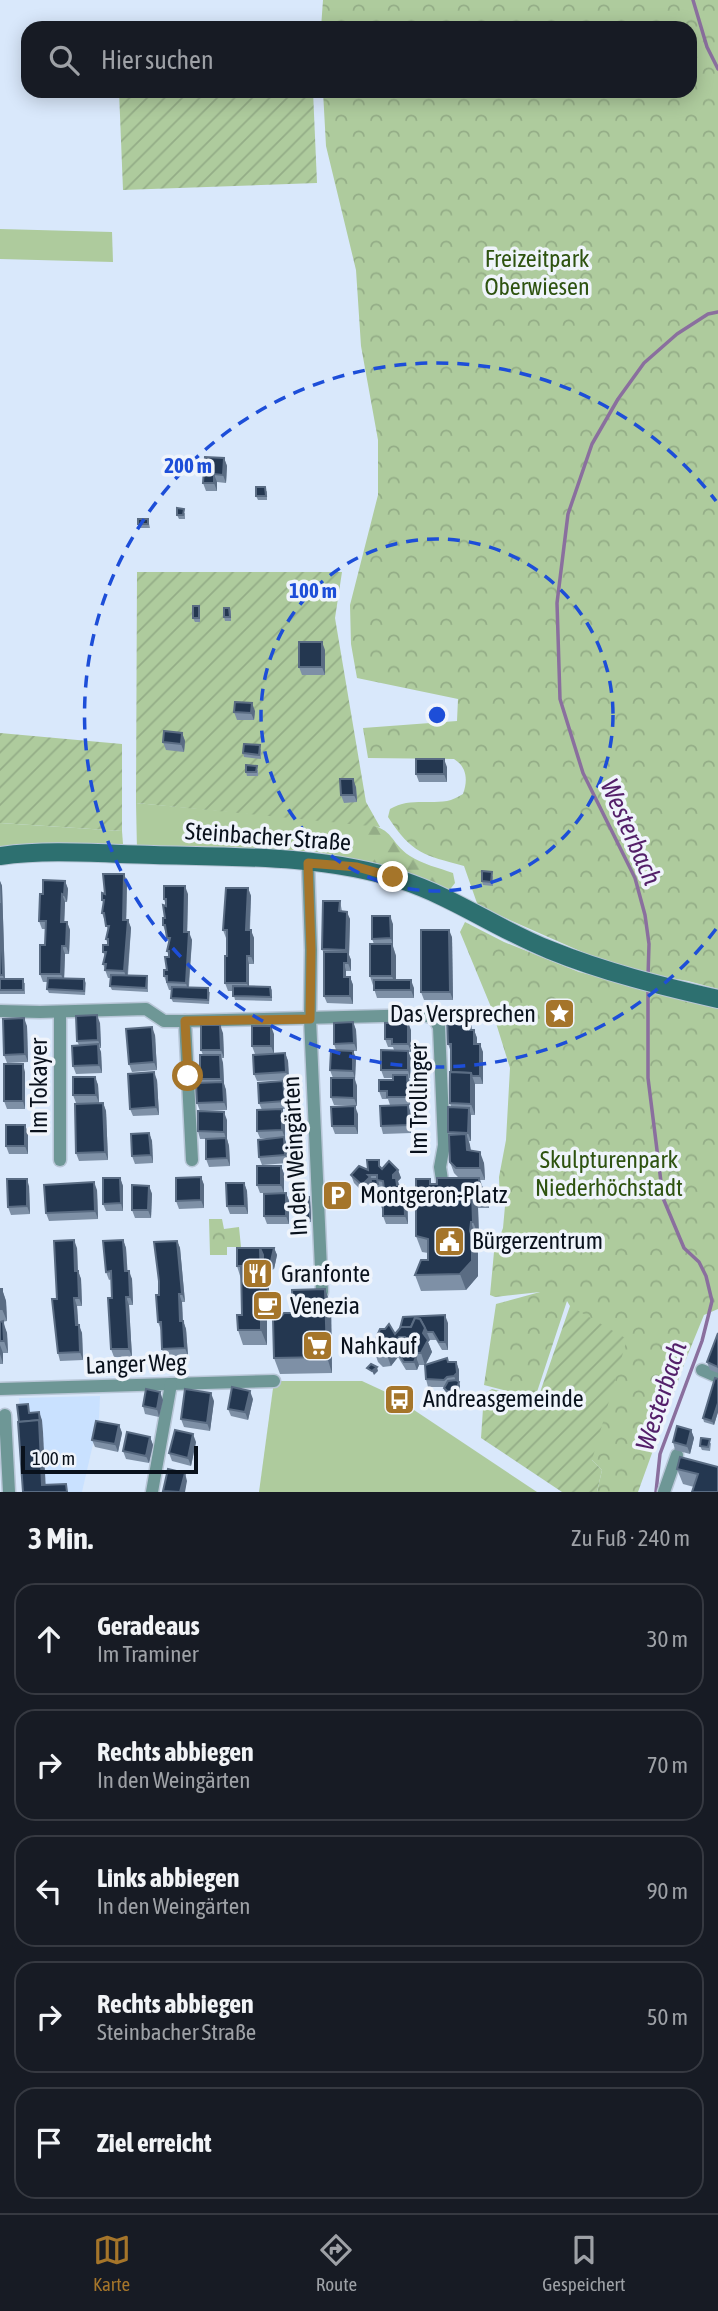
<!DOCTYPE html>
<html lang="de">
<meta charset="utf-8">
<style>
body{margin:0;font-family:"Asap Condensed",sans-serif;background:#20242c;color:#f1f3f6}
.scale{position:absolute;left:21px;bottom:18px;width:177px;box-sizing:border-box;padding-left:7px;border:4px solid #09111c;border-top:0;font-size:19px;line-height:24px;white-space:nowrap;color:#09111c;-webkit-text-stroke:5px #eff4fb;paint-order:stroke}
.stop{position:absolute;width:21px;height:21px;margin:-16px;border:5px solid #a5752a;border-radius:50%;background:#fff}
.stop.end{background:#a5752a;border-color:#fff;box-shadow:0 2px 7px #0008}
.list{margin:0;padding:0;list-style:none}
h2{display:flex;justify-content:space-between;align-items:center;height:91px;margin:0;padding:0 28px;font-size:30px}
h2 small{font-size:23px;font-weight:400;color:#9ea1a6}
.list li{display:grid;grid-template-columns:46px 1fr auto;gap:21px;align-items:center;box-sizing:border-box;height:112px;margin:0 14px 14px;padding:0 14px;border:2px solid #363941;border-radius:21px}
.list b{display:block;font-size:26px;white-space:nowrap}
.list p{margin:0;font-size:23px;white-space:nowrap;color:#9ea1a6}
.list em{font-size:23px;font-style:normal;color:#9ea1a6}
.icon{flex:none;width:38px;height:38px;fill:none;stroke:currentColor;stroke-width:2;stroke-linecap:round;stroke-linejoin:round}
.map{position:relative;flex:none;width:718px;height:1492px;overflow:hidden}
.search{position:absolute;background:#171b24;box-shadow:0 4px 18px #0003;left:21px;right:21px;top:21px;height:77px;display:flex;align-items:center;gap:18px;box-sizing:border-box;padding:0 24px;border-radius:21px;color:#9ea1a6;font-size:26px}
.sheet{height:721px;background:#171b24}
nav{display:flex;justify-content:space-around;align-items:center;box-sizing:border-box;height:98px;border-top:2px solid #363941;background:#171b24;font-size:19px;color:#9ea1a6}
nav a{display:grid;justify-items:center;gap:4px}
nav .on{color:#a5752a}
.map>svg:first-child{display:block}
</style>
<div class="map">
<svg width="718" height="1492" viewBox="0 0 718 1492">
<defs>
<pattern id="forest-firs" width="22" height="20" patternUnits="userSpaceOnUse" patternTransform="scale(1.75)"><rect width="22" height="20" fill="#aecb9d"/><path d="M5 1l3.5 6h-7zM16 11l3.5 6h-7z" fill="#94ad87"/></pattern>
<pattern id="park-crowns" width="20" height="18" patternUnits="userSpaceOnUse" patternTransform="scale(1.75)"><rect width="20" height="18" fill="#aecb9d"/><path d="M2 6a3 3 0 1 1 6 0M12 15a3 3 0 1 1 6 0" fill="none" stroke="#94ad87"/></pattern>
<pattern id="garden-furrows" width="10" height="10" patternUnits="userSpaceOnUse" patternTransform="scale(1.75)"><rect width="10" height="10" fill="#aecb9d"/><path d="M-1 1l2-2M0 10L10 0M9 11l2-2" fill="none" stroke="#94ad87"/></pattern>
</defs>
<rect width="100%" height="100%" fill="#d9e8fb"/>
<polygon fill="#c9e1ff" points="100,1396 99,1418 82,1492 26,1492 19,1398"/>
<g fill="#aecb9d">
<polygon points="0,229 112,232 113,262 0,259"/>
<polygon points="136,803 366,824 366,862 312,851 137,850"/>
<polygon points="0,823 122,831 123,844 0,849"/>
<polygon points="274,1381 362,1381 390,1394 537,1492 259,1492"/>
</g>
<path fill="url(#forest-firs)" d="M366,824C395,829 389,842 410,856C422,864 439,868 453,873L455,883L448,892L366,862Z"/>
<g fill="url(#park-crowns)">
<path d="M323,0H718V989L688,981L623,970L478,906L464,866C424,855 412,854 388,817L390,809C408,798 427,804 447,801C452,800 458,797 463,794C468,780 467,767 454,759L368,758L363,728L457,721L458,699L357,678L351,644L350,605L378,495V440L361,346L356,270L326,146L323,91H690V28H321Z"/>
<polygon points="465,922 504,942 579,972 718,1005 718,1309 704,1315 686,1359 638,1492 597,1492 602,1470 592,1460 570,1306 567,1301 535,1398 484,1385 496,1304 540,1292 495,1297 490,1295 494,1252 503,1228 505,1206 500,1205 499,1177 506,1140 510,1068 491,1007 460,932"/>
<polygon points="209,1219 222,1219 224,1229 239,1227 241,1247 227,1247 227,1255 210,1255"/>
</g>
<g fill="url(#garden-furrows)">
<polygon points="119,91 313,91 317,183 123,190"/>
<polygon points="137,572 342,572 335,618 366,802 380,827 136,803"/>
<polygon points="0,733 122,744 122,831 0,823"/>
<polygon points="570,1306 627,1339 592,1460 602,1470 597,1492 562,1492 481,1438 484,1394 492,1389 537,1401"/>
</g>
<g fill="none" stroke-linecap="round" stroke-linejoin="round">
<g stroke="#8a6f9e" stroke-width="3.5">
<polyline points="693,0 707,47 718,69"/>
<polyline points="648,977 649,944 645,915 635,878 583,773 560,699 557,603 568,514 592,444 618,399 644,363 677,334 708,314 718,312"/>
<polyline points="648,989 648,1078 663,1198 684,1248 699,1262 706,1276 712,1301 702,1341 660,1454 656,1492"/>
</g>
<defs>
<g id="street">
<polyline points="308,863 311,950 310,1019 322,1292"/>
<polyline points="0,1011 40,1012 146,1009 164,1021 185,1021 424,1015 434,1018 439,1027 444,1145 440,1167 442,1180"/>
<polyline points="185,1021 192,1160"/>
<polyline points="60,1160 60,1012"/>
<polyline points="702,1370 718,1377"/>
<polyline points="0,1389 274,1381"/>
<polyline points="5,1415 9,1492"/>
<polyline points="152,1492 171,1384"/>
<polyline points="664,1492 677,1455"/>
</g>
<path id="secondary" d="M0,856C51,849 102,854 154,855C236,857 323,855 401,880C454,897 499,930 550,950C604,972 661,986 718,999"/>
</defs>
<use href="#street" stroke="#b8c6d7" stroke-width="15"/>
<use href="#secondary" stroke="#b8c6d7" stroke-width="20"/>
<use href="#street" stroke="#6e9796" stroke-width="12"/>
<use href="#secondary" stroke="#2d7070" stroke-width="18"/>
</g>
<g fill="#7e90a6">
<polygon points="224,458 227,466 226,483 217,482 217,491 206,491 203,483"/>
<polygon points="267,491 267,500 258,500 256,496"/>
<polygon points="185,513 185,519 179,519 177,515"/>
<polygon points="148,519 150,528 139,528 138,524"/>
<polygon points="229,608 231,611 231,621 225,621 224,617"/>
<polygon points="200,610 200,622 195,622 193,618"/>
<polygon points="325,650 325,675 302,675 299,667"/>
<polygon points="255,711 254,720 237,720 234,712"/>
<polygon points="182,733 185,741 184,752 166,750 163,742"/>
<polygon points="261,749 261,759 244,757 243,753"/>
<polygon points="447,767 447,782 419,782 416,774"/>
<polygon points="258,770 258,776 247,776 246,772"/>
<polygon points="356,787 357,802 344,803 341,795"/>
<polygon points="124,874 127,882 126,920 128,920 131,928 128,975 147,976 148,980 148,992 112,990 110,986 110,978 108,978 103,964 105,956 103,952 108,945 106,939 108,930 105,921 102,913 104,904 102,900 105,894"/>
<polygon points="493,876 493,886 483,885 482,881"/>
<polygon points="0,881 2,886 5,979 25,983 25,994 0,994"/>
<polygon points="65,881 68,889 67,902 65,902 64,922 67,922 70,930 69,954 65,954 64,978 84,979 86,983 85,995 49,993 47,989 48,982 43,982 40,974 45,945 45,929 42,929 39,921 43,894"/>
<polygon points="248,888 251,896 250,930 254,938 254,964 249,964 249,986 270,987 272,990 272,1001 235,1000 233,991 228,991 225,983 227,956 227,938 226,938 223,930"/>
<polygon points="188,894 187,932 192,940 189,987 210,992 209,1004 173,1002 171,998 172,990 169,990 164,976 167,970 169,957 167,951 169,942 163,925 165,918 166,906 164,899"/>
<polygon points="340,901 342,911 350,919 349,955 351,960 351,971 346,971 346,977 350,977 353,985 353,1004 327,1003 324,996 324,954 322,949"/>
<polygon points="393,924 393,946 396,956 396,980 414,988 414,998 377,998 370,976 374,944 372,939"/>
<polygon points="452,937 453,1000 424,1000 421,992"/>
<polygon points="468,1015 471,1023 472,1030 474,1030 477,1038 477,1044 483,1052 483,1084 475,1084 475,1115 471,1115 471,1141 469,1141 471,1151 484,1163 485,1180 480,1180 489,1204 489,1208 478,1208 479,1237 476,1237 475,1246 478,1253 478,1276 466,1290 421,1291 415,1275 428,1260 428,1253 422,1252 416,1236 432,1184 459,1178 454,1173 450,1162 449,1136 448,1132 451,1107 450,1103 451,1052 448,1044"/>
<polygon points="353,1022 356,1030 357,1051 353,1051 356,1058 355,1079 357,1086 357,1106 334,1105 331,1097 333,1078 330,1070 336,1050 334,1044"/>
<polygon points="100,1023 101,1048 99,1048 101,1052 102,1073 76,1074 73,1066 79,1045 77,1041"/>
<polygon points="27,1026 28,1062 7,1063 4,1055"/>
<polygon points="411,1030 411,1052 408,1052 411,1058 410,1078 409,1078 410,1083 410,1105 390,1105 388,1099 382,1099 379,1091 393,1080 393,1078 384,1078 381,1070 394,1050 393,1047 388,1047 385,1039"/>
<polygon points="223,1033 224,1058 222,1058 223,1063 224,1084 226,1090 227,1110 200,1111 197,1103 202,1083 200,1079 203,1055 201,1050"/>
<polygon points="274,1034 274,1054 255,1054 252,1046"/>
<polygon points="155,1035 157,1070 132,1072 129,1064"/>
<polygon points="285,1053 288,1061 289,1080 257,1081 254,1074"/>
<polygon points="25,1072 25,1109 7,1109 4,1101"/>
<polygon points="95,1077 98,1085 99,1103 76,1103 73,1095"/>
<polygon points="157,1080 159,1115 133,1116 130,1109"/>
<polygon points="283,1081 286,1089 288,1109 282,1109 285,1117 284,1138 287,1145 288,1163 262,1165 259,1157 274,1138 260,1138 257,1131 262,1110 259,1103"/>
<polygon points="103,1103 106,1111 108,1160 79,1161 76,1153"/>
<polygon points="411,1113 411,1133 383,1134 381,1126"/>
<polygon points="358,1114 358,1134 335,1134 332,1126"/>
<polygon points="227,1120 227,1139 229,1146 230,1166 209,1167 206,1159 206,1139 200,1139 198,1131"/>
<polygon points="28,1133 28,1154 9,1154 6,1146"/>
<polygon points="149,1133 152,1141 153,1163 135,1164 132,1156"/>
<polygon points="281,1166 284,1174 284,1193 260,1193 257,1185"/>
<polygon points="381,1168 398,1170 401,1178 398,1181 399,1185 407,1193 408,1224 386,1224 383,1216 383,1211 379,1202 384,1188 374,1188 373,1194 367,1191 364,1193 354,1183 351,1175 368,1170"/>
<polygon points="201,1177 204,1185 204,1208 179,1209 176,1201"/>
<polygon points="120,1178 123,1186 123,1211 106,1211 103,1204"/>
<polygon points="244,1183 247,1191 248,1214 230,1214 227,1206"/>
<polygon points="29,1186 30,1214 11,1215 8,1207"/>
<polygon points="149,1186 152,1194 151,1218 135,1218 132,1210"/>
<polygon points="97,1190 98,1219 49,1221 46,1213"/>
<polygon points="286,1193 289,1201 289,1224 267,1224 264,1216"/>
<polygon points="310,1201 311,1222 301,1223 299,1219"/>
<polygon points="123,1240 126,1248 127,1271 132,1279 133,1305 129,1305 132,1357 114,1357 111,1349 112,1279 109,1280 106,1272"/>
<polygon points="177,1241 180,1248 185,1302 182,1302 183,1321 186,1329 188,1356 165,1357 162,1349 161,1330 158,1322 159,1295"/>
<polygon points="77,1248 78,1271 81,1279 82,1306 77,1306 78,1325 82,1333 83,1360 60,1361 58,1353 57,1299"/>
<polygon points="274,1248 277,1255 274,1269 266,1273 266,1288 274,1303 274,1313 267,1314 267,1345 243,1345 238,1330 242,1315 241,1279 237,1266"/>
<polygon points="0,1288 2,1289 6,1301 7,1321 2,1322 7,1333 8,1353 3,1353 3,1364 0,1364"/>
<polygon points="331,1305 332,1373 280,1374 274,1358 293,1313"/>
<polygon points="448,1323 448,1350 442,1350 436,1340 430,1340 428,1342 432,1352 426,1364 456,1362 459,1370 459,1381 458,1382 460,1386 458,1395 448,1395 445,1392 444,1387 428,1387 426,1379 425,1365 419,1365 417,1370 406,1370 398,1357 391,1366 383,1367 378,1362 374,1350 378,1343 376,1338"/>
<polygon points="718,1333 718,1373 710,1370 707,1362"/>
<polygon points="718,1379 718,1412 714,1425 704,1422 703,1418"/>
<polygon points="253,1399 248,1420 231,1416 228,1409"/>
<polygon points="163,1400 159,1417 145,1414 143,1406"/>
<polygon points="214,1401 210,1431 184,1427 181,1419"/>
<polygon points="119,1425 122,1433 118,1452 95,1447 92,1440"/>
<polygon points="691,1430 694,1438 690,1454 675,1450 673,1442"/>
<polygon points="150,1437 153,1445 149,1463 126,1459 123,1451"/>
<polygon points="196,1442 191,1466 172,1461 169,1453"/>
<polygon points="711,1443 710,1451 702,1450 700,1446"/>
<polygon points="718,1467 694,1487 683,1484 677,1469"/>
</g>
<g fill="#5a6c83">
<polygon points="224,458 227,466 226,483 223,475"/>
<polygon points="214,474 217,482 217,491 214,483"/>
<polygon points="322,642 325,650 325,675 322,667"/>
<polygon points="252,703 255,711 254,720 251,713"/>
<polygon points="182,733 185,741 184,752 181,744"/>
<polygon points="444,759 447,767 447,782 444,774"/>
<polygon points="353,779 356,787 357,802 354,795"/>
<polygon points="124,874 127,882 126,928 123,920"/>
<polygon points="0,881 2,886 5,983 3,975"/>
<polygon points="65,881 68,889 67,902 64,895"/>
<polygon points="185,886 188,894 187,940 184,932"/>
<polygon points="248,888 251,896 249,938 246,930"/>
<polygon points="62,894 65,902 64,930 61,922"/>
<polygon points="347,912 350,919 349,955 351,960 351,971 348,963 348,955 346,950"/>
<polygon points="390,916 393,924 393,946 391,938"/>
<polygon points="128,920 131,928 127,979 124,971"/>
<polygon points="67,922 70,930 69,954 66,946"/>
<polygon points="251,930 254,938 254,964 251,956"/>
<polygon points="449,930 452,937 453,1000 450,992"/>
<polygon points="189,932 192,940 188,991 186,983"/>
<polygon points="392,944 396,956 396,988 392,976"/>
<polygon points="62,946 65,954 64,982 61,974"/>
<polygon points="247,956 249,964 249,991 247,983"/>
<polygon points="344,963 346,971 346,985 344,977"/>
<polygon points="350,977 353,985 353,1004 350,996"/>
<polygon points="411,980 414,988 414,998 411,990"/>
<polygon points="97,1015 100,1023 101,1048 98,1040"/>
<polygon points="468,1015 471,1023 472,1038 469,1030"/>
<polygon points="24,1018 27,1026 28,1062 25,1054"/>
<polygon points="353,1022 356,1030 357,1051 354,1043"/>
<polygon points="408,1022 411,1030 411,1052 408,1044"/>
<polygon points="220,1025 223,1033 224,1058 221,1050"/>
<polygon points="271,1026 274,1034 274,1054 271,1046"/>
<polygon points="152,1027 155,1035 157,1070 154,1062"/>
<polygon points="474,1030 477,1038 477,1052 474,1044"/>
<polygon points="98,1044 101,1052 102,1073 99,1065"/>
<polygon points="480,1044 483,1052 483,1084 480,1076"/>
<polygon points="353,1051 356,1058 355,1079 353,1071"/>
<polygon points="408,1051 411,1058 410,1078 408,1070"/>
<polygon points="285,1053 288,1061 289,1080 286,1072"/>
<polygon points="220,1055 223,1063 224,1084 226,1090 227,1110 224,1102 223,1085 221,1079"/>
<polygon points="23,1064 25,1072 25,1109 23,1101"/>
<polygon points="154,1072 157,1080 159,1115 156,1107"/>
<polygon points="471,1073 475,1084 475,1115 471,1104"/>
<polygon points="407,1075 410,1083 410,1105 408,1097"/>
<polygon points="95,1077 98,1085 99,1103 96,1095"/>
<polygon points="354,1078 357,1086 357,1106 354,1098"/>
<polygon points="283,1081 286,1089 288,1109 285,1101"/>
<polygon points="103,1103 106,1111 108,1160 105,1152"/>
<polygon points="408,1105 411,1113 411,1133 409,1125"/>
<polygon points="355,1106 358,1114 358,1134 355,1126"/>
<polygon points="469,1108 471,1115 471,1141 468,1133"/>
<polygon points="282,1109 285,1117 285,1138 282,1130"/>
<polygon points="224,1112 227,1120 227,1139 229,1146 230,1166 227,1158 226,1139 224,1132"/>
<polygon points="25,1125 28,1133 28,1154 25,1146"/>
<polygon points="149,1133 152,1141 153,1163 151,1155"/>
<polygon points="466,1134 470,1145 472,1162 467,1150"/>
<polygon points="284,1137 287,1145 288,1163 285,1155"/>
<polygon points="480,1152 484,1163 485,1180 480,1168"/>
<polygon points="281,1166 284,1174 284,1193 281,1185"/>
<polygon points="398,1170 401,1178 398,1181 399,1186 399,1193 393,1175"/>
<polygon points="201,1177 204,1185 204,1208 201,1200"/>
<polygon points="370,1177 374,1188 373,1194 371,1190 365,1187 367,1191 364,1193 362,1185"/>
<polygon points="120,1178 123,1186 123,1211 121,1203"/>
<polygon points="479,1178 489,1204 489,1208 483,1192 480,1189"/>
<polygon points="27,1179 29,1186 30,1214 27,1206"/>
<polygon points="94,1182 97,1190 98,1219 95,1211"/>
<polygon points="244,1183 247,1191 248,1214 245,1206"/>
<polygon points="404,1185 407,1193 408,1224 405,1216"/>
<polygon points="149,1186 152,1194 151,1218 148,1210"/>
<polygon points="472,1192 478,1208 479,1237 473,1222"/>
<polygon points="286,1193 289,1201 289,1224 286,1216"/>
<polygon points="309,1197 310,1201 311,1222 310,1218"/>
<polygon points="471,1222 476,1237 475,1246 470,1231"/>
<polygon points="472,1237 478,1253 478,1276 466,1290 460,1274"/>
<polygon points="74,1240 77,1248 78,1279 75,1271"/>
<polygon points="123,1240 126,1248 128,1279 125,1271"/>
<polygon points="177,1241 180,1248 185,1302 182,1294"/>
<polygon points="260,1248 266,1263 263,1265 266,1273 266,1298 261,1288"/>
<polygon points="274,1248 277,1255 274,1269 271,1261"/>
<polygon points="78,1271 81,1279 82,1306 79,1298"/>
<polygon points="129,1271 132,1279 133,1305 130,1297"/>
<polygon points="268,1288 274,1303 274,1313 268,1298"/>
<polygon points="2,1289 6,1301 7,1321 2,1309"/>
<polygon points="325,1289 331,1305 332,1373 327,1357"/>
<polygon points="179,1294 182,1302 183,1329 180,1321"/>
<polygon points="126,1297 129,1305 132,1357 129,1349"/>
<polygon points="74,1298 77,1306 79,1333 76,1325"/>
<polygon points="261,1298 267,1314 267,1345 261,1330"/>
<polygon points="445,1315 448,1323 448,1350 445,1342"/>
<polygon points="3,1321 7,1333 8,1353 4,1341"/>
<polygon points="183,1321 186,1329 188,1356 185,1348"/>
<polygon points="79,1325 82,1333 83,1360 80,1352"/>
<polygon points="425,1328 430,1340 428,1342 432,1352 425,1365 421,1353 423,1333"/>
<polygon points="399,1337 404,1349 395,1349 398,1357 391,1366 387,1355"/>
<polygon points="0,1345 3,1353 3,1364 0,1354"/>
<polygon points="416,1357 419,1365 417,1370 414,1362"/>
<polygon points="456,1362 459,1370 459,1381 457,1384 454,1376"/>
<polygon points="377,1367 378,1371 374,1375 372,1371"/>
<polygon points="459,1382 460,1386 458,1395 456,1391"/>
<polygon points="250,1391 253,1399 248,1420 245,1412"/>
<polygon points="160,1392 163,1400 159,1417 157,1409"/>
<polygon points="211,1393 214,1401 210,1431 207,1423"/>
<polygon points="718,1403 718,1412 714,1425 712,1421"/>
<polygon points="39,1412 42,1420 43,1432 46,1492 42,1485"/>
<polygon points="119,1425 122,1433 118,1452 115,1444"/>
<polygon points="691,1430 694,1438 690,1454 687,1446"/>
<polygon points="193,1434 196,1442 191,1466 188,1458"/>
<polygon points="150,1437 153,1445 149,1463 146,1456"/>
<polygon points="185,1473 187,1481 185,1492 180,1492"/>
</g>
<g fill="#243750" stroke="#5a6c83" stroke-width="2">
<polygon points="205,457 224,458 223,475 214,474 214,483 203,483"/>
<polygon points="256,487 265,487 266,496 256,496"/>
<polygon points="177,508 184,509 183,515 177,515"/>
<rect x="138" y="519" width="10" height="5"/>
<rect x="193" y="606" width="6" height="12"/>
<polygon points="224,608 229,608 230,617 224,617"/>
<rect x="299" y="642" width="23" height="25"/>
<polygon points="235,702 252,703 251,713 234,712"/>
<polygon points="164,731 182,733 181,744 163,742"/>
<polygon points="244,744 260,745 259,755 243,753"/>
<rect x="416" y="759" width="28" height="15"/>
<polygon points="246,765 257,766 256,772 246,772"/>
<polygon points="340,779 353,779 354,795 341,795"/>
<polygon points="482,871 492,872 491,882 482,881"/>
<polygon points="103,874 124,874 123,920 128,920 124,971 105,970 106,964 103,964 106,952 103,952 103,945 108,945 108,939 106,939 109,926 106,926 104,913 102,913 104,900 102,900 102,893 105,894"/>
<polygon points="43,880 65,881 64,895 62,894 61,922 67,922 66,946 62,946 61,974 40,974 40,945 45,945 46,921 39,921 40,894 43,894"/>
<polygon points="164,886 185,886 184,932 189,932 186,983 167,982 167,976 164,976 164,970 167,970 165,957 169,957 169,951 167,951 170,938 167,938 165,925 163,925 163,918 165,918 163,905 166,906 166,899 164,899"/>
<polygon points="226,888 248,888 246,930 251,930 251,956 247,956 247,983 225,983 225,956 227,956 227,930 223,930"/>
<polygon points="323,901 340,901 339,911 347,912 346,950 322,949"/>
<polygon points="0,903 3,975 0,975"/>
<polygon points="372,916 390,916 391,938 372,939"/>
<polygon points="421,930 449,930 450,992 421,992"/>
<rect x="370" y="944" width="22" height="32"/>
<polygon points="324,952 348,952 348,963 344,963 344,977 350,977 350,996 324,996"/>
<polygon points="111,975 147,976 146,988 110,986"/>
<polygon points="48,978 84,979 84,991 47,989"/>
<rect x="0" y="979" width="23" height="11"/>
<rect x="374" y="980" width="37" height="10"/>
<polygon points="233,986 270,987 271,997 233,996"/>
<polygon points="172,987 208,988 208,1000 171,998"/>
<polygon points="97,1015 98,1040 77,1041 76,1016"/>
<polygon points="468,1015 469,1030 474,1030 474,1044 480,1044 480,1076 472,1076 471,1073 451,1072 451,1044 448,1044 447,1016"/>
<polygon points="24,1018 25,1054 4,1055 3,1019"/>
<polygon points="353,1022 354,1043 334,1044 334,1023"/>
<polygon points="408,1022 408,1044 392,1044 392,1039 385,1039 385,1023"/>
<polygon points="201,1025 220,1025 221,1050 201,1050"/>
<rect x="252" y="1026" width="19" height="20"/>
<polygon points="152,1027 154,1062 129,1064 126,1029"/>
<polygon points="98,1044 99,1065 73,1066 72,1046"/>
<polygon points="331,1050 353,1051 353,1071 330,1070"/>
<polygon points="381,1050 408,1051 408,1070 381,1070"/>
<polygon points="285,1053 286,1072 254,1074 253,1055"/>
<polygon points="200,1055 220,1055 221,1079 200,1079"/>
<rect x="4" y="1064" width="19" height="37"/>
<polygon points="154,1072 156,1107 130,1109 128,1074"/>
<polygon points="450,1072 471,1073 471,1104 450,1103"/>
<polygon points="393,1075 407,1075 408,1097 387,1097 387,1091 379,1091 379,1080 393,1080"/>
<polygon points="73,1077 95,1077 96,1095 73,1095"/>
<polygon points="331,1078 354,1078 354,1098 331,1097"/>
<polygon points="283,1081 285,1101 259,1103 258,1083"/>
<polygon points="223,1082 224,1102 197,1103 196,1083"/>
<polygon points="103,1103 105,1152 76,1153 75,1104"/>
<polygon points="408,1105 409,1125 381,1126 380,1106"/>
<polygon points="355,1106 355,1126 332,1126 331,1107"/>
<polygon points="448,1107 469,1108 468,1133 448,1132"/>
<polygon points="282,1109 282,1130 257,1131 257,1110"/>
<polygon points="198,1111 224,1112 224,1132 198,1131"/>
<rect x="6" y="1125" width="19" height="21"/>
<polygon points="149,1133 151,1155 132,1156 131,1134"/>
<polygon points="466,1134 467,1150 480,1152 480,1168 456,1168 450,1162 449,1135"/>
<polygon points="284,1137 285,1155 259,1157 258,1140"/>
<polygon points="226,1138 227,1158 206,1159 206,1139"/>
<polygon points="367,1160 379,1160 379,1166 382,1169 389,1161 398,1170 393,1175 393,1178 396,1178 397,1185 404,1185 405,1216 383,1216 383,1204 379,1202 378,1196 384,1189 383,1181 377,1180 377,1175 368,1175 370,1177 362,1185 351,1175 359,1166 368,1170"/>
<rect x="257" y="1166" width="24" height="19"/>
<polygon points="201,1177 201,1200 176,1201 176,1178"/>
<polygon points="103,1178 120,1178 121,1203 103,1204"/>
<polygon points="437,1178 479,1178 480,1189 483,1189 483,1192 472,1192 473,1222 471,1222 470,1231 472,1237 472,1261 460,1274 415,1275 421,1260 428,1260 428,1239 416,1236 416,1179 430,1179 430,1184 437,1184"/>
<polygon points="7,1179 27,1179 27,1206 8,1207"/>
<polygon points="370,1179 377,1179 378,1184 372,1184 371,1190 365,1187 371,1181"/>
<polygon points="94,1182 95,1211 46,1213 44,1185"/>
<polygon points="226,1183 244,1183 245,1206 227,1206"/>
<polygon points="132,1185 149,1186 148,1210 132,1210"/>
<polygon points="286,1193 286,1216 264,1216 264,1194"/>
<polygon points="298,1197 309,1197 310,1218 299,1219"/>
<polygon points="74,1240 75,1271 78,1271 79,1298 74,1298 76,1325 79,1325 80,1352 58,1353 52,1299 57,1299 54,1241"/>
<polygon points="123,1240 125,1271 129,1271 130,1297 126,1297 129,1349 111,1349 108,1298 112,1298 111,1271 106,1272 103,1241"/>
<polygon points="177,1241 182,1294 179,1294 180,1321 183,1321 185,1348 162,1349 161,1322 158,1322 156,1295 159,1295 159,1281 154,1242"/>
<polygon points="237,1248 260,1248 261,1288 268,1288 268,1298 261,1298 261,1330 238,1330 237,1315 242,1315 241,1266 237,1266"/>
<polygon points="252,1248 274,1248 271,1261 263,1265 263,1255 260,1248"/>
<rect x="0" y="1289" width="2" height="20"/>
<polygon points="325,1289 327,1357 274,1358 273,1319 279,1319 284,1313 293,1313 292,1290"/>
<polygon points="445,1315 445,1342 439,1342 433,1332 427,1332 420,1319 415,1318 411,1327 400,1328 403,1317"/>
<polygon points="415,1318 420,1319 425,1328 423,1333 428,1340 421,1353 415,1353 405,1337 399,1337 387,1355 379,1355 374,1350 379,1341 376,1338 380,1329 385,1329 389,1324 395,1334 401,1327 411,1327"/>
<polygon points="3,1321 4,1341 0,1341 0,1322"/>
<polygon points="718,1333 718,1367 707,1362"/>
<polygon points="401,1341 406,1341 416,1357 414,1362 404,1362 395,1349"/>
<polygon points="447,1358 448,1362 456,1362 457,1373 454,1376 447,1377 444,1380 426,1379 425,1365"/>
<polygon points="371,1364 377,1367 372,1371 367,1368"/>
<polygon points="715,1378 718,1379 718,1403 712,1421 703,1418"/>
<polygon points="456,1380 459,1382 456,1391 447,1391 444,1388 448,1381"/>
<polygon points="232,1387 250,1391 245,1412 228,1409"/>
<polygon points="146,1389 160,1392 157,1409 143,1406"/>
<polygon points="185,1389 211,1393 207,1423 181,1419"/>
<polygon points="28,1404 29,1413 39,1412 40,1424 39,1420 19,1422 17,1405"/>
<polygon points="39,1420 42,1485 66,1484 67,1492 23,1492 18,1422"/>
<polygon points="96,1421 119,1425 115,1444 92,1440"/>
<polygon points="677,1426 691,1430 687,1446 673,1442"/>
<polygon points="175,1430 193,1434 188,1458 169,1453"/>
<polygon points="127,1432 150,1437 146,1456 123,1451"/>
<polygon points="701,1438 710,1439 708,1447 700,1446"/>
<polygon points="680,1457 718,1467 718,1492 692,1492 698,1474 677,1469"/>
<polygon points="168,1469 185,1473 180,1492 163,1491"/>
</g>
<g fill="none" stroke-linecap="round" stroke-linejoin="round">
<polyline stroke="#a5752a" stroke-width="9" points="188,1076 185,1021 310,1019 311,950 308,863 357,867 393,877"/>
</g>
<g fill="none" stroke="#1d4ed8" stroke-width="3.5" stroke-dasharray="12 9">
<circle cx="437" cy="715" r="176"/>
<path d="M716 929A352 352 0 1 1 716 501"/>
</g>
<defs>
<symbol id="sight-square" viewBox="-11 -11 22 22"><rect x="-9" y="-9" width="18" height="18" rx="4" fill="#a5752a" stroke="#eff4fb"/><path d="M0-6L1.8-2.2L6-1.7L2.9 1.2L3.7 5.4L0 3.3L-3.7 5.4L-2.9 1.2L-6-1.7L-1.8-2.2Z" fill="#fff"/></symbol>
<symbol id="parking-square" viewBox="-11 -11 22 22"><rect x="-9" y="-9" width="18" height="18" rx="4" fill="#a5752a" stroke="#eff4fb"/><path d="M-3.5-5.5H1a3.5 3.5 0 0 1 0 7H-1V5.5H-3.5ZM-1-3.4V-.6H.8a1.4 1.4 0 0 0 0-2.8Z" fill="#fff"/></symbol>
<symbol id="civic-square" viewBox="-11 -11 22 22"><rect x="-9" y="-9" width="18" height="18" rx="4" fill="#a5752a" stroke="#eff4fb"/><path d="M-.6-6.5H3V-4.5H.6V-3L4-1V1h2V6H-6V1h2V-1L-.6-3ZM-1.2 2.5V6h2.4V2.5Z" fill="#fff"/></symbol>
<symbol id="restaurant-square" viewBox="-11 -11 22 22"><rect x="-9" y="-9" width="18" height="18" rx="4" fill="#a5752a" stroke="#eff4fb"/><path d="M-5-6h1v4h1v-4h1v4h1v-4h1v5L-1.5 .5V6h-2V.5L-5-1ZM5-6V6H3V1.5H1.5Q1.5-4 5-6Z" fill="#fff"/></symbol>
<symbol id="cafe-square" viewBox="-11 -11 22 22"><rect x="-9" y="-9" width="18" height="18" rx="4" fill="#a5752a" stroke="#eff4fb"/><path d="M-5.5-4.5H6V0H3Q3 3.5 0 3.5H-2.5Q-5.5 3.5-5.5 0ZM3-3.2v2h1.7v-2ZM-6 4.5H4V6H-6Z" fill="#fff"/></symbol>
<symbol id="supermarket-square" viewBox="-11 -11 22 22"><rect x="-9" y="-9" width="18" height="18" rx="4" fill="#a5752a" stroke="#eff4fb"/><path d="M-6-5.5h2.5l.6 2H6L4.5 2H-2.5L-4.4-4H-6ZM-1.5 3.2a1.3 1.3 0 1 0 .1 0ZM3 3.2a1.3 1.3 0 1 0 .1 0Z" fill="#fff"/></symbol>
<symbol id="bus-square" viewBox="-11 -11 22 22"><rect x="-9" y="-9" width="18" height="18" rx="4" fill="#a5752a" stroke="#eff4fb"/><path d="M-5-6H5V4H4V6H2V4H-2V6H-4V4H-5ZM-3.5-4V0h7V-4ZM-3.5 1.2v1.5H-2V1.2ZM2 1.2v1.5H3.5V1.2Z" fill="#fff"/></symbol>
</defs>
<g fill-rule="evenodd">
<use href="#sight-square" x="542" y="996" width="35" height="35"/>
<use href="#parking-square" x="320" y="1178" width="35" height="35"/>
<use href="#civic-square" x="432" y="1224" width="35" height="35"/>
<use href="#restaurant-square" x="240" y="1256" width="35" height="35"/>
<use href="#cafe-square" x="250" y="1288" width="35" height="35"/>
<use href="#supermarket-square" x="300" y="1328" width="35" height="35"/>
<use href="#bus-square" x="382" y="1382" width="35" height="35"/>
</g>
<g text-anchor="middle" stroke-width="7" stroke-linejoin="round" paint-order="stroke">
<g font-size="24" fill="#2e5310" stroke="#eff4fb">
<text x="537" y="267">Freizeitpark<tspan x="537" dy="28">Oberwiesen</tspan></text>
<text x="609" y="1168">Skulpturenpark<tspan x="609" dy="28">Niederhöchstadt</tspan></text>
</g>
<g font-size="24" fill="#09111c" stroke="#eff4fb">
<text transform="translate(268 837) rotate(4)" y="8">Steinbacher Straße</text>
<text transform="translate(39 1086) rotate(-90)" y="8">Im Tokayer</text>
<text transform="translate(419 1099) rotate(-90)" y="8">Im Trollinger</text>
<text transform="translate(295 1156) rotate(-93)" y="8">In den Weingärten</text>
<text transform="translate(136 1364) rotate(-2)" y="8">Langer Weg</text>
</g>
<g font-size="24" fill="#09111c" stroke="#eff4fb" text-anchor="start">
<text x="536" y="1022" text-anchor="end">Das Versprechen</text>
<text x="360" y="1203">Montgeron-Platz</text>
<text x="472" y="1249">Bürgerzentrum</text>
<text x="281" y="1282">Granfonte</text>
<text x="290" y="1314">Venezia</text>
<text x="340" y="1354">Nahkauf</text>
<text x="423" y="1407">Andreasgemeinde</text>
</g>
<g font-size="26" font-style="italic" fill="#531f69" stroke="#eff4fb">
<text transform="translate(631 832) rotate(66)" y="9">Westerbach</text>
<text transform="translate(661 1396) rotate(-72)" y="9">Westerbach</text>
</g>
</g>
<circle cx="437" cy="715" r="10" fill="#1d4ed8" stroke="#eff4fb" stroke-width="3.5"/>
<g font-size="21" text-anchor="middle" font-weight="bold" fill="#1d4ed8" stroke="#eff4fb" stroke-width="7" stroke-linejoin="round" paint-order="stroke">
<text x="188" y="473">200 m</text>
<text x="313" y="598">100 m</text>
</g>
</svg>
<div class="scale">100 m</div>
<div class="stop" style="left:188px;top:1076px"></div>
<div class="stop end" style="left:393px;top:877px"></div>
<div class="search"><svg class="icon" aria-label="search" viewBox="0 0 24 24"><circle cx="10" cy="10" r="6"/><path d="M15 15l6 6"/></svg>Hier suchen</div>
</div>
<section class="sheet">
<h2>3 Min.<small>Zu Fuß · 240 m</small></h2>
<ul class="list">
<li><svg class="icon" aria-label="ahead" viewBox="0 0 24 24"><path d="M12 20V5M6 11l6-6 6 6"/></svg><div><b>Geradeaus</b><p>Im Traminer</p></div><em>30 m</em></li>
<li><svg class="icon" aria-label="right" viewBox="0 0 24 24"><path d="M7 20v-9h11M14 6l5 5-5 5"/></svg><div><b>Rechts abbiegen</b><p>In den Weingärten</p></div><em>70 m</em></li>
<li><svg class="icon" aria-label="left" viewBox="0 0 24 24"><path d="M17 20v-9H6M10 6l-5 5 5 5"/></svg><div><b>Links abbiegen</b><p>In den Weingärten</p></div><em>90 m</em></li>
<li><svg class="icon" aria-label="right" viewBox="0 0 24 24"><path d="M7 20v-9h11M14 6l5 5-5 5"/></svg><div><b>Rechts abbiegen</b><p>Steinbacher Straße</p></div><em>50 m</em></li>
<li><svg class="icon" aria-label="arrive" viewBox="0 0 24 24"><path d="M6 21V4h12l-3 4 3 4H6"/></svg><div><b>Ziel erreicht</b></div></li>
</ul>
</section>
<nav>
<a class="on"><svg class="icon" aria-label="map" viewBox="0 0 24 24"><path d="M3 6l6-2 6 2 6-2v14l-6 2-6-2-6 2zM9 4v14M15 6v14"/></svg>Karte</a>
<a><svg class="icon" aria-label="directions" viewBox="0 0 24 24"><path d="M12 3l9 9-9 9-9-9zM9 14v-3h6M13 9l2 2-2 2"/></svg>Route</a>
<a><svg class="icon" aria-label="saved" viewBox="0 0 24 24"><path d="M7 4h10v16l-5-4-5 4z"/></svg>Gespeichert</a>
</nav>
